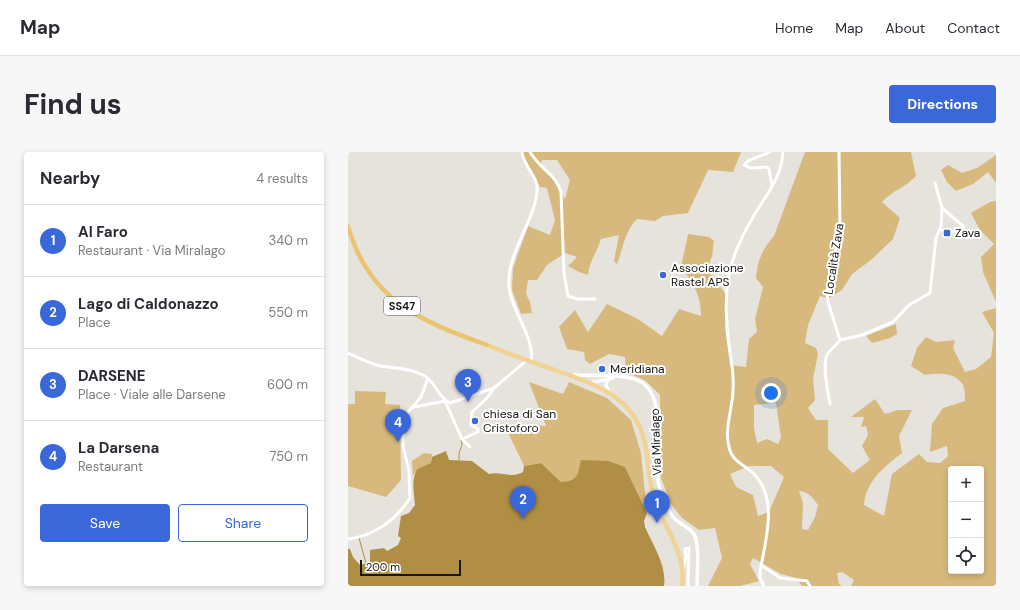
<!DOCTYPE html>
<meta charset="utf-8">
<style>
body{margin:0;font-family:"DM Sans",sans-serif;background:#f7f7f7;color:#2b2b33}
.controls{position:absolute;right:12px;bottom:12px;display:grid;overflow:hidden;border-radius:4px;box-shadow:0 2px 6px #0003}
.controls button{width:36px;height:36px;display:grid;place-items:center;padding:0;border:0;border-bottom:1px solid #e1e1e2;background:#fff;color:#2b2b33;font:20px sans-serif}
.scale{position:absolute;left:12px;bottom:10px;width:101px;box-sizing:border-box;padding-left:4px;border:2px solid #171614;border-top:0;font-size:11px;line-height:14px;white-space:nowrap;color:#171614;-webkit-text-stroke:3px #fff;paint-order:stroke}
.you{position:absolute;left:423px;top:241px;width:14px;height:14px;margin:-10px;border:3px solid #fff;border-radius:50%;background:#1a73e8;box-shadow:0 0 0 6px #1a73e833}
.badge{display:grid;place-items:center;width:26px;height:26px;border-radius:50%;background:#3a68d9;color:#fff;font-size:13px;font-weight:700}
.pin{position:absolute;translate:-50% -33px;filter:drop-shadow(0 1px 2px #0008)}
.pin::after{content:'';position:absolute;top:21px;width:14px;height:12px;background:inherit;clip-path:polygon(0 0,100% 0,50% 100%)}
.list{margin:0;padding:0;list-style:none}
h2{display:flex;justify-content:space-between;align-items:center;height:52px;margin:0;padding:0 16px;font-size:17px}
h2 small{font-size:13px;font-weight:400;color:#7c7c81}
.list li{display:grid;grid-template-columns:26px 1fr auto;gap:12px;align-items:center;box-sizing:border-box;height:72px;padding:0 16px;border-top:1px solid #e1e1e2}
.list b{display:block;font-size:15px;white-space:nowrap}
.list p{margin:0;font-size:13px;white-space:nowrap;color:#7c7c81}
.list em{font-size:13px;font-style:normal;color:#7c7c81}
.actions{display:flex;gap:8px;padding:12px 16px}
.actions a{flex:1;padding:9px 0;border:1px solid #3a68d9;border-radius:4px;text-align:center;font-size:14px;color:#3a68d9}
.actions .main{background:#3a68d9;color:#fff}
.icon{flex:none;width:22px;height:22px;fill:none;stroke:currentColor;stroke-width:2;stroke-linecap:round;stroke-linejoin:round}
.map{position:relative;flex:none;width:648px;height:434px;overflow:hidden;border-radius:4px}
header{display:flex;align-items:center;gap:24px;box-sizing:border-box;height:56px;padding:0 20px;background:#fff;border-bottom:1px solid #e1e1e2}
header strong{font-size:19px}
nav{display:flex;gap:22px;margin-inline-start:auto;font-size:14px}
.intro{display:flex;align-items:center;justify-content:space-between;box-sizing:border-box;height:96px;padding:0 24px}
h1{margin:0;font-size:28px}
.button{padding:10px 18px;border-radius:4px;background:#3a68d9;color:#fff;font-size:14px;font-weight:700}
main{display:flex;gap:24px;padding:0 24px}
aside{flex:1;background:#fff;border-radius:4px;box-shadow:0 2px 6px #0003}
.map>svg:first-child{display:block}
</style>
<header>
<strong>Map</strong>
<nav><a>Home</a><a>Map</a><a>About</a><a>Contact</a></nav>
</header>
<div class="intro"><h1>Find us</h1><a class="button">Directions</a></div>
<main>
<aside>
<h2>Nearby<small>4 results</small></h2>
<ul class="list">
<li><span class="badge">1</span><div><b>Al Faro</b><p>Restaurant · Via Miralago</p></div><em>340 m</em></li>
<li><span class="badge">2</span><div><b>Lago di Caldonazzo</b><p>Place</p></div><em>550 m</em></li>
<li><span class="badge">3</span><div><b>DARSENE</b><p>Place · Viale alle Darsene</p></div><em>600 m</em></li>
<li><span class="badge">4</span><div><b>La Darsena</b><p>Restaurant</p></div><em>750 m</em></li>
</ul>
<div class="actions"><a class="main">Save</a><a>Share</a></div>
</aside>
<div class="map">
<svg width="648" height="434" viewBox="0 0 648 434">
<rect width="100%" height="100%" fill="#e6e3dd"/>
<g fill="#d7b97d" fill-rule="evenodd">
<path d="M175,0H393L385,20L360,18L340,61L315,64L307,69L289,67C277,79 275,96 269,112L266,109L271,83L253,87C249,100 241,110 240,123L231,120L220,114L229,105L217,101L199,113L189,128H180L178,142L182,150L184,161L173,162L164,138L165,116L180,74L202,83L207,68L199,36L192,35L175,4ZM194,8H209L222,28L217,47L204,26L192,15Z"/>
<path d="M457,0H563L568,24C558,35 544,39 534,50L552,66L545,87L523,108L504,122L494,138L481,146L472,144L460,173L457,191L468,196L470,202L465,227L467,248L460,256L468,268H480V297L505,321L522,308L514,294L520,283L518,274L513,275L516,265H503L527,247L537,262L550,258H564L551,284L554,301C536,315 518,329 516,353L536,364L544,322L571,302L579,310L592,311L600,304L599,294L582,300L584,272L595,256L617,249C617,244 617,237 615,233C607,220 590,221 577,223L563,214L569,196L578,185L588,190L607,188L605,196L617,220L628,217L643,205L646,181L634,160L648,156V434H503L506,428L494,420L489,421L491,432L494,434H454L448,426L433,422L405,406L402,412L411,429L392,434H360L374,406L367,376L351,378L334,366L323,352L313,326L312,243L298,229L278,220L277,205L261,202L242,212L237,208L236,200L219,197L211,175L227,158L240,180L259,152L290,167L314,184L331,157L353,164C353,144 346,131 333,115L340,82L361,85L366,89L364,104L359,118L377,141V175L382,213L398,215L401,187L409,180L407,167L415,135L408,126C409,109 415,96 426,84ZM428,251L433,286L430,292L419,287L409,291L406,276V253ZM401,314H423L436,325L421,360L410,364L405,343L388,335L382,322ZM603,317H633V419H603ZM451,339C461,340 464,345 470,353L467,365L460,378L454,377L455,351Z"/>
<polygon points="648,3 648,31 640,20 625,32 608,39 599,30 593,18 600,13 614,21 629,16"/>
<polygon points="648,49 648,150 635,120 633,105 646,92 632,78 623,61 642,50"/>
<polygon points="548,172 549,182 542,186 524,191 518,184"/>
<polygon points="181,230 215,242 221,230 259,246 283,268 293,301 299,361 277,315 234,308 228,326 224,330 213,330 193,311 176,314 156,272 198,274"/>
<polygon points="7,239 38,240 37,252 52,253 53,328 38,345 0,334 0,252 7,252"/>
<polygon points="76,301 84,302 83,311 69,317 65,324 64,309"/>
</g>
<path fill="#b18e45" d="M98,299L101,308L124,309L141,322C155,319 162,327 175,320L176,314L193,311L213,330C231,329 229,323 233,308L260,309L277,315L299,361L296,369L297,375C305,393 319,414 316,434H0V397H2L5,405L12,413L22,410V398L36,396L39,399L50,393L53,386L50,384L53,364L61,361L67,353C66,340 63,329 69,317L83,311L84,305Z"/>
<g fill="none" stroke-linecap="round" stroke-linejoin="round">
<g stroke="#b18e45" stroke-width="1">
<polyline points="111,308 111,301 114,293 113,288"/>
<polyline points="11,386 18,411"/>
</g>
<g stroke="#fff" stroke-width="3">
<path d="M174,0C175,14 191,25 189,39C187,70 158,101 161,135C163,159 188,187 183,210"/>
<path d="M182,0C191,16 208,22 213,40L216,122L220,144L230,147H247"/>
<polyline points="422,0 400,9 396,13 403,16 419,15 421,17 424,34"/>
<polyline points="491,0 492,78 479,139 480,150 492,188 514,183 545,170 561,153 582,141 588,86 593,74 594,56"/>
<polyline points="587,31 594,56 616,75 603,80 592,78"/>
<path d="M0,201C11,206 21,211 32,214C46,216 62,216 75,223C89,230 88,244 102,251L146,236L179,208"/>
<polyline points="97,249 114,287"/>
<path d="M482,252C480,240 474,214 479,203C482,198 488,193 492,188"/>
<polyline points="66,255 97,249"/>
<polyline points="114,287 130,280 130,277 123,273 124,260 140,245 145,237"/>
<polyline points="114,287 122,295"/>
<path d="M0,387C26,384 48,368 62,346L61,319L55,294V266L73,245L80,226"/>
<polyline points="413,413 432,426 459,429 462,434"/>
<polyline points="335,417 338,405 337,397 341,396 340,434"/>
<path d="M416,434L412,426V420C417,389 431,348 406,322C396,312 384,310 381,295C376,277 385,255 385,238C387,215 379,193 379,171C378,161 378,149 379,138C380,111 394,83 408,60C420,41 434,23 435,0"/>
</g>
<g stroke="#fff" stroke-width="3.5">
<path d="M225,223C243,224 281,221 295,231C320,251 305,300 310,328C311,338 320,360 327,367C333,373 341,375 346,382C352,394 349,420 349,434"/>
<polyline points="260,227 258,233 261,240"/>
<polyline points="242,231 265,226"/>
</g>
<path stroke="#f0d395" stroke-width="4.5" d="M139,193C159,201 180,209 201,216C238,229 280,240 294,281C302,303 299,327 307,349C317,377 339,402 334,434"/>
<path stroke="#ebc472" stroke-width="4.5" d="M0,74C21,149 73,169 139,193"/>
</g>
<g fill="#3a68d9" stroke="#fff" stroke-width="1.5">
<rect x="595" y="77" width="8" height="8" rx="2"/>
<circle cx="315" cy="123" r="4"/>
<circle cx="254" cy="217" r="4"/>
<circle cx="127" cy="269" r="4"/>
</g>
<g text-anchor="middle" stroke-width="4" stroke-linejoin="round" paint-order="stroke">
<rect fill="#fff" stroke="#5d5c5a" stroke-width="1" x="36" y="145" width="36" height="18" rx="3"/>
<g font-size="11" font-weight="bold" fill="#171614">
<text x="54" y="158">SS47</text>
</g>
<g font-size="12" fill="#171614" stroke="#fff" text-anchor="start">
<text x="607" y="85">Zava</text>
<text x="323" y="120">Associazione<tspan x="323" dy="14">Rastel APS</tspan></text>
<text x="262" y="221">Meridiana</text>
<text x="135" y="266">chiesa di San<tspan x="135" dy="14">Cristoforo</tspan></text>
</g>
<g font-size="12" fill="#171614" stroke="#fff">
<text transform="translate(486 107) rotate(-81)" y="4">Località Zava</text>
<text transform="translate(308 290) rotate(-92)" y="4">Via Miralago</text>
</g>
</g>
</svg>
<div class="controls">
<button>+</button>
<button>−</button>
<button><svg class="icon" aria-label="locate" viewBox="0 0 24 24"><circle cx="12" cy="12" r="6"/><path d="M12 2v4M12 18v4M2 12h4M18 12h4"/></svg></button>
</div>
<div class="scale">200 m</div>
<div class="you"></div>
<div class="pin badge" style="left:309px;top:371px">1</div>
<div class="pin badge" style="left:175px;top:367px">2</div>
<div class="pin badge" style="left:120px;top:250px">3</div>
<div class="pin badge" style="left:50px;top:290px">4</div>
</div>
</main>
